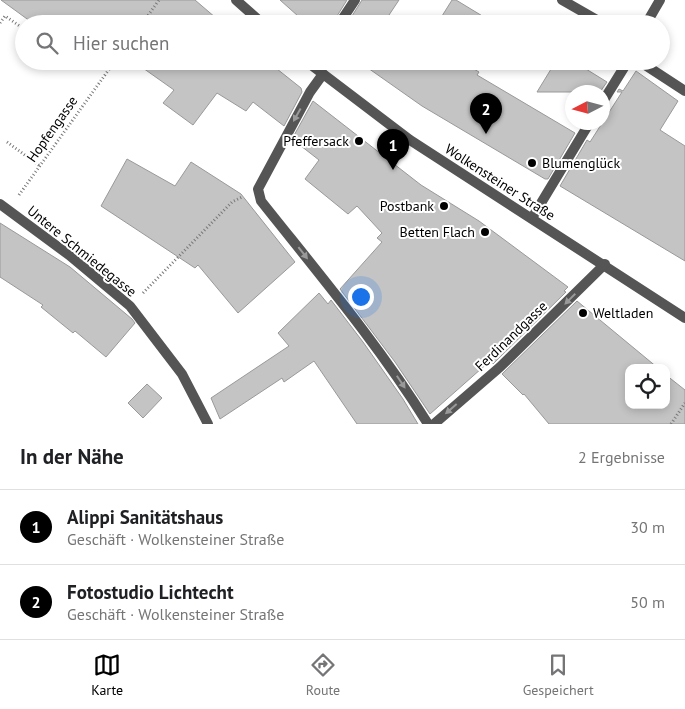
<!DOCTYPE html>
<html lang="de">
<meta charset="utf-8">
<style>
body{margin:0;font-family:"PT Sans",sans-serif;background:#f6f6f6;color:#202124}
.controls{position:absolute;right:15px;bottom:15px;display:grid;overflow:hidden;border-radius:10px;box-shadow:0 2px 8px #0003}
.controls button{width:45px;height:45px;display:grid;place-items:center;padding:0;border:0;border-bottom:1px solid #e0e0e0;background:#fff;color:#202124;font:25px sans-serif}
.compass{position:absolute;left:565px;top:85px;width:45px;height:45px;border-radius:50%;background:#fff;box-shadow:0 2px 8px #0003;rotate:264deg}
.you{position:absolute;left:360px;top:296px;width:18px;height:18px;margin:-12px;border:4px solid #fff;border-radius:50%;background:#1a73e8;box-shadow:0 0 0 8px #1a73e833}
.badge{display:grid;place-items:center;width:32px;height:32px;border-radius:50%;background:#000;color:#fff;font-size:16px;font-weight:700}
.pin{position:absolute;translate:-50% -41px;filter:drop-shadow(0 1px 2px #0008)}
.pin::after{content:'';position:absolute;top:26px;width:18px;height:15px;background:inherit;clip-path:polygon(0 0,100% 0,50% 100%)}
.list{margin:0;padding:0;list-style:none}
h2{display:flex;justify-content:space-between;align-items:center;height:65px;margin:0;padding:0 20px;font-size:21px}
h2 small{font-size:16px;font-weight:400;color:#757577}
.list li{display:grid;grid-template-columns:32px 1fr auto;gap:15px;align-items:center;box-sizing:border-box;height:75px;padding:0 20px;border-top:1px solid #e0e0e0}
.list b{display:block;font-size:19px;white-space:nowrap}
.list p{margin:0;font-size:16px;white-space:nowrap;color:#757577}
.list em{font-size:16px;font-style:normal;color:#757577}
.icon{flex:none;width:28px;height:28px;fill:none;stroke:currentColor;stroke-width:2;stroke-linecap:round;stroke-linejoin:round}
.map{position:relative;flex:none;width:685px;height:424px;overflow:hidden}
.search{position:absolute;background:#fff;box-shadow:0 2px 8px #0003;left:15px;right:15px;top:15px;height:55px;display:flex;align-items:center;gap:12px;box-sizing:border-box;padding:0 18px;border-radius:28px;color:#757577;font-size:19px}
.sheet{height:215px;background:#fff}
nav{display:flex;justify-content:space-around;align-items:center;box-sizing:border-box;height:70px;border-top:1px solid #e0e0e0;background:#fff;font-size:14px;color:#757577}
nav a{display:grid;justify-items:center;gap:2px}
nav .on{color:#000}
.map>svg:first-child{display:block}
</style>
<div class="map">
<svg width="685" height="424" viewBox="0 0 685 424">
<rect width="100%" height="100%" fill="#fff"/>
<g fill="#c4c4c4" stroke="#999">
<polygon points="1,0 195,0 223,24 34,24"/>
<polygon points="280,0 347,0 332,24 307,24"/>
<polygon points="362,0 399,0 389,15 404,24 347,24"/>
<polygon points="452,0 456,0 484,17 481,24 437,24"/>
<polygon points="133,61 267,61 301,88 302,92 284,126 253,102 246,111 217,93 193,125 163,103 174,90"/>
<polygon points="358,61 460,61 479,72 477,75 575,133 548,179 545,179 422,106"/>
<polygon points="556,61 573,61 607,82 600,92 537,92"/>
<polygon points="636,71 678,101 660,130 685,146 685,261 560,186 587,140 590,142 622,92 617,92 619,89 623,91"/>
<polygon points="313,101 421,185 479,221 568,287 564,291 566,292 495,362 493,364 490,361 430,414 395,362 340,289 382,242 377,238 382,233 357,206 348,214 305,179 319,160 292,139"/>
<polygon points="127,159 175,186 191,162 241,194 295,262 238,313 198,265 195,268 101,206"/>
<polygon points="0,223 70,267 132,319 135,323 106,357 75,331 73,333 41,307 43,305 0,277"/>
<polygon points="319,293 328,304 331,300 363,342 403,399 418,424 357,424 314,361 284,382 282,378 220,419 211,398 289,346 278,333"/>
<polygon points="577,301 658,368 629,368 629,405 666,405 666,375 685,390 685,424 549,424 524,394 523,395 502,374"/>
<polygon points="147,384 162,398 143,418 128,403"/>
</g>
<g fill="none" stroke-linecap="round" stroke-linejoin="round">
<g stroke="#777" stroke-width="3" stroke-dasharray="1 2.5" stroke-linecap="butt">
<polyline points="0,23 5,16 24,29"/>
<polyline points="142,24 159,0"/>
<polyline points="7,142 40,166"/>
<polyline points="19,195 115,61"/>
<polyline points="143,293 232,202 242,197"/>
<polyline points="671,424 685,403"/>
</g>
<g stroke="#555" stroke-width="10">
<polyline points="236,0 263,24"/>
<polyline points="562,0 604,24"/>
<polyline points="339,24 355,0"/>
<polyline points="646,24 660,0"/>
<polyline points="306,61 410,140 685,318"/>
<polyline points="639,61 685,91"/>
<path d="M323,74L310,92L258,189L261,201C319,274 379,345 428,424"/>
<polyline points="602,103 628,61"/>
<polyline points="0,204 69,255 130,306 182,374 208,424"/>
<polyline points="532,218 590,122"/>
<polyline points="434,424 500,367 605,264"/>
</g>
</g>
<defs><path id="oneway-solid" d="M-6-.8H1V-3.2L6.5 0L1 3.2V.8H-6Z" transform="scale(1.25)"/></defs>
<g fill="#999">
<use href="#oneway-solid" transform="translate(297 115) rotate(119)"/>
<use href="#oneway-solid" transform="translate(303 253) rotate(52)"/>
<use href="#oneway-solid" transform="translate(570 299) rotate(135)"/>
<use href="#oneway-solid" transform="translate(401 382) rotate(56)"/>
<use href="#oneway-solid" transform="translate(451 409) rotate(139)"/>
</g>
<g fill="#000" stroke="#fff" stroke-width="2">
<circle cx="359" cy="141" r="5"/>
<circle cx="532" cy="163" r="5"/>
<circle cx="444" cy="206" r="5"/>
<circle cx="485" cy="232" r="5"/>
<circle cx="583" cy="313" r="5"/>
</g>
<g text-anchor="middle" stroke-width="4" stroke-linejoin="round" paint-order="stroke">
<g font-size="14" fill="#000" stroke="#fff">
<text transform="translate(52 129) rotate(-55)" y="5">Hopfengasse</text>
<text transform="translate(500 182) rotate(33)" y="5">Wolkensteiner Straße</text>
<text transform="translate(82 251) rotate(39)" y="5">Untere Schmiedegasse</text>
<text transform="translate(511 336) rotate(-44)" y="5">Ferdinandgasse</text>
</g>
<g font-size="14" fill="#000" stroke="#fff" text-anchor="end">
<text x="349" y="146">Pfeffersack</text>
<text x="542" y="168" text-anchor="start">Blumenglück</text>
<text x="434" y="211">Postbank</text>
<text x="475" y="237">Betten Flach</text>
<text x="593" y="318" text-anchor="start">Weltladen</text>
</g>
</g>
</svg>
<div class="controls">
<button><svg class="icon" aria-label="locate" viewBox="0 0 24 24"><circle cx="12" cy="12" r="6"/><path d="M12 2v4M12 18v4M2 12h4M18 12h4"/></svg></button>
</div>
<svg class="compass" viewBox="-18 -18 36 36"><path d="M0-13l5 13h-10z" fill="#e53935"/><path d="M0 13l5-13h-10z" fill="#757577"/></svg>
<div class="you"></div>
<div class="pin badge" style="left:393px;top:170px">1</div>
<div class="pin badge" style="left:486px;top:134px">2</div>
<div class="search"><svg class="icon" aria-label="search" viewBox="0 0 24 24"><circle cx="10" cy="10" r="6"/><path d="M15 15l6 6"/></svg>Hier suchen</div>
</div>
<section class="sheet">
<h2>In der Nähe<small>2 Ergebnisse</small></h2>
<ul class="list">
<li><span class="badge">1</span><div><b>Alippi Sanitätshaus</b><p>Geschäft · Wolkensteiner Straße</p></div><em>30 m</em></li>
<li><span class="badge">2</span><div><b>Fotostudio Lichtecht</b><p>Geschäft · Wolkensteiner Straße</p></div><em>50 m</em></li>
</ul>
</section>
<nav>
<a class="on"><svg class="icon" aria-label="map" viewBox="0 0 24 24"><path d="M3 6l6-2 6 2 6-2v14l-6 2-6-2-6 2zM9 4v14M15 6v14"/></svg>Karte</a>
<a><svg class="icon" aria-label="directions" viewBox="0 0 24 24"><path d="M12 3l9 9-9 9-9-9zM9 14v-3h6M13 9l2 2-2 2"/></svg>Route</a>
<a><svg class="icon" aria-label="saved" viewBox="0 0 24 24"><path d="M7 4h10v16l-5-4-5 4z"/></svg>Gespeichert</a>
</nav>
